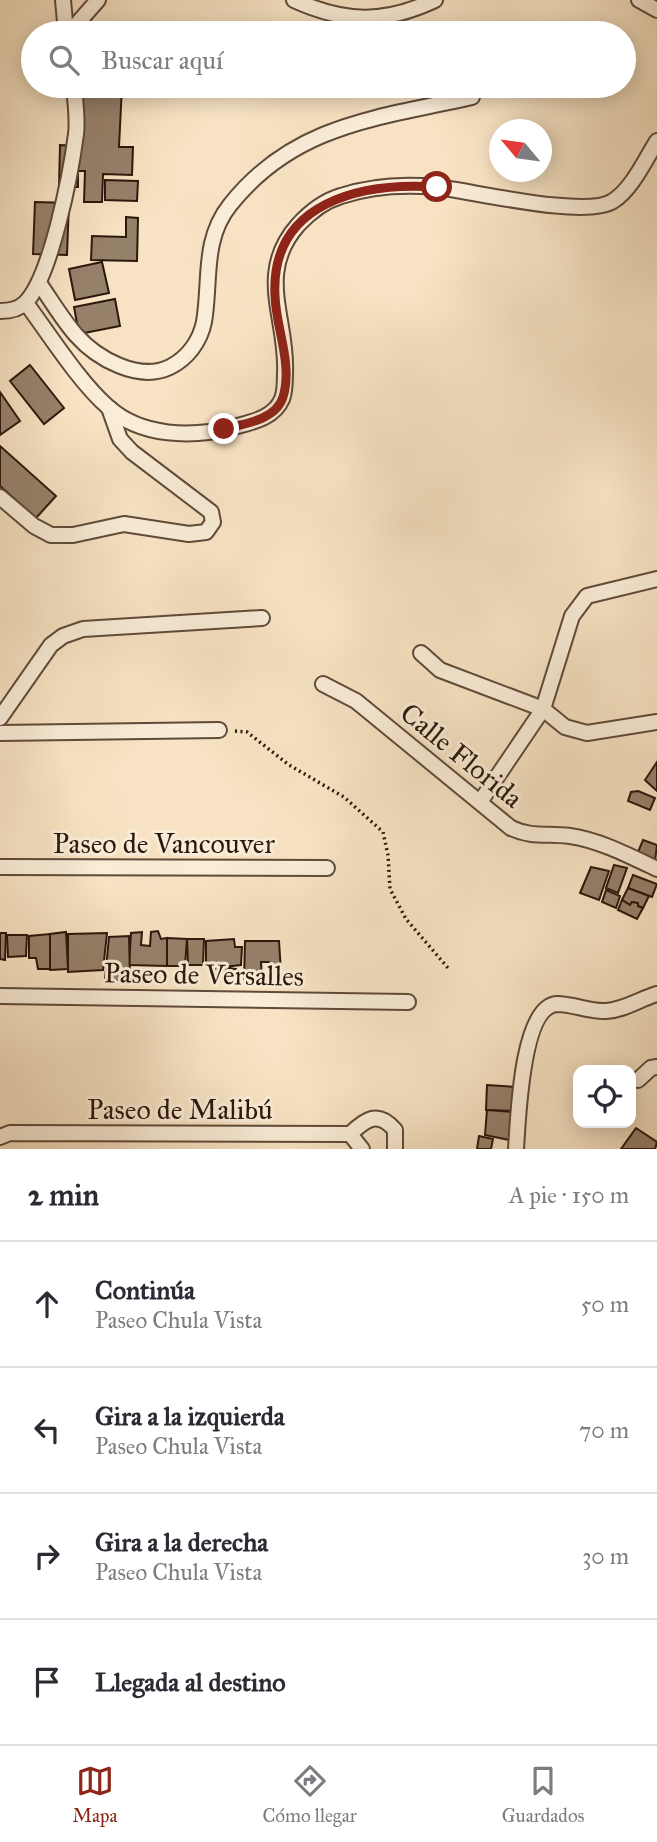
<!DOCTYPE html>
<html lang="es">
<meta charset="utf-8">
<style>
body{margin:0;font-family:"IM FELL Great Primer",serif;background:#f2f2f3;color:#2b2b33}
.controls{position:absolute;right:21px;bottom:21px;display:grid;overflow:hidden;border-radius:14px;box-shadow:0 4px 18px #0003}
.controls button{width:63px;height:63px;display:grid;place-items:center;padding:0;border:0;border-bottom:2px solid #e1e1e2;background:#fff;color:#2b2b33;font:35px sans-serif}
.compass{position:absolute;left:489px;top:119px;width:63px;height:63px;border-radius:50%;background:#fff;box-shadow:0 4px 18px #0003;rotate:299deg}
.stop{position:absolute;width:21px;height:21px;margin:-16px;border:5px solid #8f2418;border-radius:50%;background:#fff}
.stop.end{background:#8f2418;border-color:#fff;box-shadow:0 2px 7px #0008}
.list{margin:0;padding:0;list-style:none}
h2{display:flex;justify-content:space-between;align-items:center;height:91px;margin:0;padding:0 28px;font-size:30px}
h2 small{font-size:23px;font-weight:400;color:#7c7c81}
.list li{display:grid;grid-template-columns:46px 1fr auto;gap:21px;align-items:center;box-sizing:border-box;height:126px;padding:0 28px;border-top:2px solid #e1e1e2}
.list b{display:block;font-size:26px;white-space:nowrap}
.list p{margin:0;font-size:23px;white-space:nowrap;color:#7c7c81}
.list em{font-size:23px;font-style:normal;color:#7c7c81}
.icon{flex:none;width:38px;height:38px;fill:none;stroke:currentColor;stroke-width:2;stroke-linecap:round;stroke-linejoin:round}
.map{position:relative;flex:none;width:657px;height:1149px;overflow:hidden}
.search{position:absolute;background:#fff;box-shadow:0 4px 18px #0003;left:21px;right:21px;top:21px;height:77px;display:flex;align-items:center;gap:18px;box-sizing:border-box;padding:0 24px;border-radius:38px;color:#7c7c81;font-size:26px}
.sheet{height:595px;background:#fff}
nav{display:flex;justify-content:space-around;align-items:center;box-sizing:border-box;height:98px;border-top:2px solid #e1e1e2;background:#fff;font-size:19px;color:#7c7c81}
nav a{display:grid;justify-items:center;gap:4px}
nav .on{color:#8f2418}
.map>svg:first-child{display:block}
</style>
<div class="map">
<svg width="657" height="1149" viewBox="0 0 657 1149">
<rect width="100%" height="100%" fill="#f7e3c3"/>
<filter id="stains"><feTurbulence type="fractalNoise" baseFrequency=".00286" numOctaves="4"/><feColorMatrix values="0 0 0 0 .2 0 0 0 0 .09 0 0 0 0 .02 0 0 0 .5 -.17"/></filter>
<radialGradient id="worn" r=".72"><stop offset=".6" stop-color="#630" stop-opacity="0"/><stop offset="1" stop-color="#630" stop-opacity=".3"/></radialGradient>
<g fill="#96816b" stroke="#2c170c" stroke-width="2">
<polygon points="82,86 122,86 119,147 133,147 132,175 103,174 102,202 84,202 85,171 78,171 78,187 59,187 60,145 80,146"/>
<polygon points="105,180 138,181 137,201 105,200"/>
<polygon points="35,202 69,203 67,255 33,254"/>
<polygon points="126,217 138,218 137,261 91,260 92,236 126,237"/>
<polygon points="102,262 109,293 75,300 69,269"/>
<polygon points="115,299 120,326 79,334 74,307"/>
<polygon points="30,365 64,408 44,424 10,381"/>
<polygon points="0,392 20,421 0,435"/>
<polygon points="0,446 56,496 36,518 0,486"/>
<polygon points="657,762 657,791 645,780"/>
<polygon points="638,791 655,798 650,810 628,801 631,792"/>
<polygon points="643,840 657,845 655,861 638,852"/>
<polygon points="614,865 627,868 618,893 606,888"/>
<polygon points="591,867 609,871 599,900 580,893"/>
<polygon points="633,875 657,884 652,897 628,888"/>
<polygon points="628,888 649,896 643,908 638,906 638,903 632,902 630,905 622,900"/>
<polygon points="606,890 620,896 616,908 602,902"/>
<polygon points="622,900 630,905 632,902 638,903 638,906 643,908 637,919 618,910"/>
<polygon points="158,931 161,939 167,938 167,966 129,965 131,933 142,932 141,945 150,946 151,932"/>
<polygon points="66,932 68,969 50,970 50,934"/>
<polygon points="0,933 6,933 5,960 0,959"/>
<polygon points="107,933 103,970 68,972 68,934"/>
<polygon points="50,934 50,969 38,969 36,958 29,958 29,936"/>
<polygon points="7,935 27,935 26,956 8,957"/>
<polygon points="129,936 130,980 105,980 109,937"/>
<polygon points="167,938 187,939 185,966 167,966"/>
<polygon points="187,939 204,939 203,965 188,965"/>
<polygon points="234,939 235,947 242,947 241,965 223,967 236,969 235,975 216,972 213,964 206,962 206,941"/>
<polygon points="245,941 279,941 281,972 270,972 269,962 261,962 262,981 244,982"/>
<polygon points="487,1085 517,1087 516,1111 486,1110"/>
<polygon points="487,1110 512,1112 509,1140 485,1135"/>
<polygon points="636,1128 657,1142 655,1149 621,1149"/>
<polygon points="479,1136 493,1139 491,1149 477,1149"/>
</g>
<g fill="none" stroke-linecap="round" stroke-linejoin="round">
<defs>
<g id="street">
<polyline points="63,0 66,33"/>
<path d="M294,0C345,23 384,24 435,0"/>
<polyline points="639,0 657,10"/>
<polyline points="69,33 98,0"/>
<path d="M39,283C51,300 62,319 76,335C97,359 139,382 170,367C188,358 200,341 204,322C211,281 202,240 230,205C294,124 379,118 472,97"/>
<path d="M26,303C49,334 80,383 108,407C141,437 192,438 234,427C252,422 274,418 282,399C285,392 285,380 285,373C288,319 255,274 298,225C310,212 324,201 341,196C371,186 404,184 436,187C473,191 586,219 613,201C632,189 645,160 657,141"/>
<path d="M0,311C9,311 18,310 25,303C51,278 71,172 76,134C78,119 75,101 74,86"/>
<polyline points="0,497 34,526 51,535 73,535 124,524 189,534 206,532 213,522 211,512 132,452 120,439 109,408"/>
<polyline points="421,653 440,670 543,709 565,727 587,733 657,722"/>
<path d="M323,684L356,701L511,828C532,838 548,833 570,836C599,840 630,856 657,869"/>
<polyline points="0,718 51,645 63,636 83,629 262,618"/>
<polyline points="0,733 219,730"/>
<polyline points="480,802 543,709 572,616 587,596 657,579"/>
<polyline points="0,867 327,868"/>
<polyline points="0,996 408,1002"/>
<polyline points="638,1080 651,1068 657,1067"/>
<polyline points="350,1134 362,1149"/>
<path d="M0,1137L10,1133L350,1134C366,1119 378,1110 395,1130V1149"/>
<path d="M516,1149C518,1122 521,1006 557,1004C573,1004 590,1012 606,1011C624,1010 640,999 657,994"/>
</g>
</defs>
<use href="#street" stroke="#5f4a3a" stroke-width="18"/>
<polyline stroke="#2c170c" stroke-width="3.5" stroke-dasharray="2 3.5" stroke-linecap="butt" points="235,731 247,732 289,765 344,797 383,832 388,855 390,889 406,919 448,968"/>
<use href="#street" stroke="#faedd8" stroke-width="14"/>
</g>
<g fill="none" stroke-linecap="round" stroke-linejoin="round">
<path stroke="#8f2418" stroke-width="9" d="M224,429C244,424 276,420 283,397C293,364 276,329 275,296C270,201 363,182 437,187"/>
</g>
<g text-anchor="middle" stroke-width="6" stroke-linejoin="round" paint-order="stroke">
<g font-size="28" fill="#2c170c" stroke="#faedd8">
<text transform="translate(462 755) rotate(39)" y="10">Calle Florida</text>
<text x="164" y="853">Paseo de Vancouver</text>
<text transform="translate(204 974) rotate(1)" y="10">Paseo de Versalles</text>
<text x="180" y="1119">Paseo de Malibú</text>
</g>
</g>
<rect width="100%" height="100%" filter="url(#stains)"/>
<rect width="100%" height="100%" fill="url(#worn)"/>
</svg>
<div class="controls">
<button><svg class="icon" aria-label="locate" viewBox="0 0 24 24"><circle cx="12" cy="12" r="6"/><path d="M12 2v4M12 18v4M2 12h4M18 12h4"/></svg></button>
</div>
<svg class="compass" viewBox="-18 -18 36 36"><path d="M0-13l5 13h-10z" fill="#e53935"/><path d="M0 13l5-13h-10z" fill="#7c7c81"/></svg>
<div class="stop" style="left:437px;top:187px"></div>
<div class="stop end" style="left:224px;top:429px"></div>
<div class="search"><svg class="icon" aria-label="search" viewBox="0 0 24 24"><circle cx="10" cy="10" r="6"/><path d="M15 15l6 6"/></svg>Buscar aquí</div>
</div>
<section class="sheet">
<h2>2 min<small>A pie · 150 m</small></h2>
<ul class="list">
<li><svg class="icon" aria-label="ahead" viewBox="0 0 24 24"><path d="M12 20V5M6 11l6-6 6 6"/></svg><div><b>Continúa</b><p>Paseo Chula Vista</p></div><em>50 m</em></li>
<li><svg class="icon" aria-label="left" viewBox="0 0 24 24"><path d="M17 20v-9H6M10 6l-5 5 5 5"/></svg><div><b>Gira a la izquierda</b><p>Paseo Chula Vista</p></div><em>70 m</em></li>
<li><svg class="icon" aria-label="right" viewBox="0 0 24 24"><path d="M7 20v-9h11M14 6l5 5-5 5"/></svg><div><b>Gira a la derecha</b><p>Paseo Chula Vista</p></div><em>30 m</em></li>
<li><svg class="icon" aria-label="arrive" viewBox="0 0 24 24"><path d="M6 21V4h12l-3 4 3 4H6"/></svg><div><b>Llegada al destino</b></div></li>
</ul>
</section>
<nav>
<a class="on"><svg class="icon" aria-label="map" viewBox="0 0 24 24"><path d="M3 6l6-2 6 2 6-2v14l-6 2-6-2-6 2zM9 4v14M15 6v14"/></svg>Mapa</a>
<a><svg class="icon" aria-label="directions" viewBox="0 0 24 24"><path d="M12 3l9 9-9 9-9-9zM9 14v-3h6M13 9l2 2-2 2"/></svg>Cómo llegar</a>
<a><svg class="icon" aria-label="saved" viewBox="0 0 24 24"><path d="M7 4h10v16l-5-4-5 4z"/></svg>Guardados</a>
</nav>
